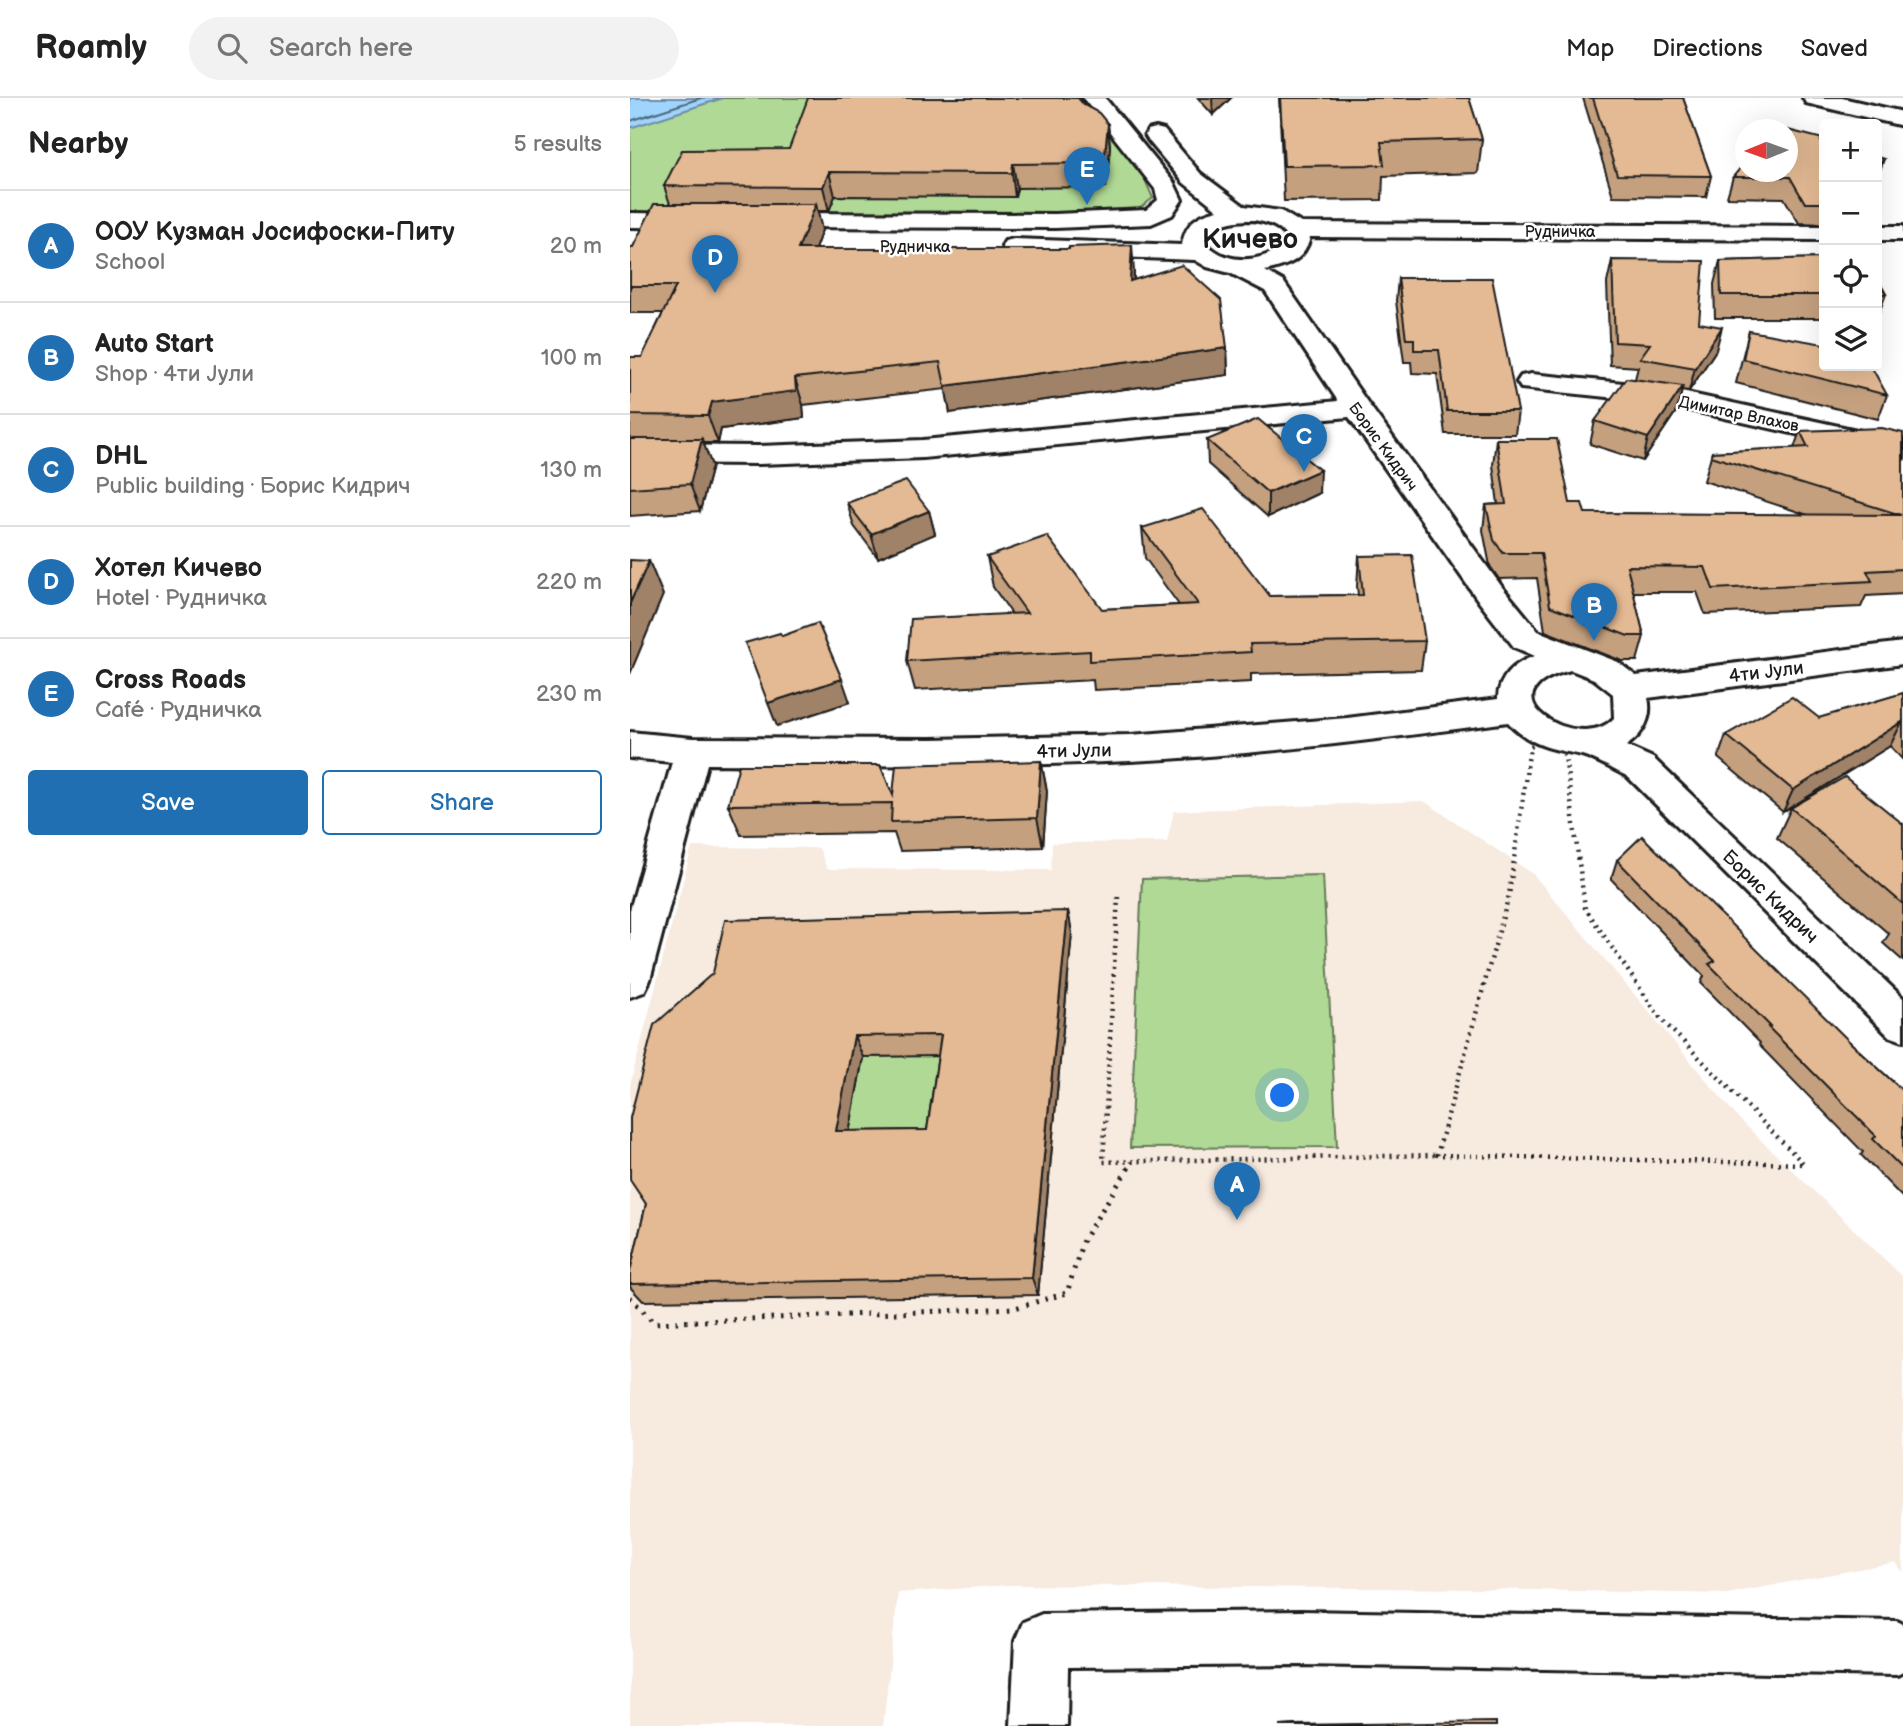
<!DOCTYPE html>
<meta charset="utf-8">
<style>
body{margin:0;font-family:"Balsamiq Sans",sans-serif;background:#f2f2f2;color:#222}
.controls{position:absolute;right:21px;top:21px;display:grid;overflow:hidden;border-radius:7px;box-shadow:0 7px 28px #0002}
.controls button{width:63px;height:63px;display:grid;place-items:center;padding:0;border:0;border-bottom:2px solid #e0e0e0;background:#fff;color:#222;font:35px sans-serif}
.compass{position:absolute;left:1105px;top:21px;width:63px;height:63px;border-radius:50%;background:#fff;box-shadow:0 7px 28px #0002;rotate:269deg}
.you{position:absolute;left:653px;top:998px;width:24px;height:24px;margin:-18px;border:5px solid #fff;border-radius:50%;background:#1a73e8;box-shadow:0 0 0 10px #1a73e833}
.badge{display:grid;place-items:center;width:46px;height:46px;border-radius:50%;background:#1f6fb2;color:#fff;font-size:23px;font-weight:700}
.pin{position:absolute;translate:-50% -58px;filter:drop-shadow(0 2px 4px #0008)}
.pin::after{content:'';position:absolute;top:37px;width:24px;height:21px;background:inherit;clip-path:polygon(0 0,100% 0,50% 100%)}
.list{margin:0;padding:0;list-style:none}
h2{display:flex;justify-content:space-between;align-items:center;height:91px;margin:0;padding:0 28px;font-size:30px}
h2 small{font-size:23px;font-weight:400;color:#767676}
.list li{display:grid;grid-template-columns:46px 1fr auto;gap:21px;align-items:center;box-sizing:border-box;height:112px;padding:0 28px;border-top:2px solid #e0e0e0}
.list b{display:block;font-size:26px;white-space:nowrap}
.list p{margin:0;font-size:23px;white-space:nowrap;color:#767676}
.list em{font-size:23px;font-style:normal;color:#767676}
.actions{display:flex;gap:14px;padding:21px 28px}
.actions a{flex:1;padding:16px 0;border:2px solid #1f6fb2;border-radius:7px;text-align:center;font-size:24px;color:#1f6fb2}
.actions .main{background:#1f6fb2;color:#fff}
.icon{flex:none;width:38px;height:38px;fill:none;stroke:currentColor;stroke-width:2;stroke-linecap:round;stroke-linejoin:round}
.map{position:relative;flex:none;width:1273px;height:1628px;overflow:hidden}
header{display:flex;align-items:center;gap:42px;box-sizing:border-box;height:98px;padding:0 35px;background:#fff;border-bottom:2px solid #e0e0e0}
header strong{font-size:33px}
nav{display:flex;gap:38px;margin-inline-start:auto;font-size:24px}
.search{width:490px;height:63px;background:#f2f2f2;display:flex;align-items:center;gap:18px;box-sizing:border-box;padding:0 24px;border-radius:38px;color:#767676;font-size:26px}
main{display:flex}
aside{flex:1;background:#fff}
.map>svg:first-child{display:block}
</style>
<header>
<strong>Roamly</strong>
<div class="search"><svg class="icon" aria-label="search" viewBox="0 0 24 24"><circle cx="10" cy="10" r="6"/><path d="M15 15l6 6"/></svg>Search here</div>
<nav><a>Map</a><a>Directions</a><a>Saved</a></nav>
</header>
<main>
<aside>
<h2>Nearby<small>5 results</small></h2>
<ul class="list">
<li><span class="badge">A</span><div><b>ООУ Кузман Јосифоски-Питу</b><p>School</p></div><em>20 m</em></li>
<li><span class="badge">B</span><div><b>Auto Start</b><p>Shop · 4ти Јули</p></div><em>100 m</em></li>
<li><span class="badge">C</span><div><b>DHL</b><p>Public building · Борис Кидрич</p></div><em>130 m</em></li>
<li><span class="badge">D</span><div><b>Хотел Кичево</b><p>Hotel · Рудничка</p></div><em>220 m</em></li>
<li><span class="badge">E</span><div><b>Cross Roads</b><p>Café · Рудничка</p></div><em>230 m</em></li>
</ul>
<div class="actions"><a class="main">Save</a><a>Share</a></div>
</aside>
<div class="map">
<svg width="1273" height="1628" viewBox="0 0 1273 1628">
<rect width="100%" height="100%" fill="#fff"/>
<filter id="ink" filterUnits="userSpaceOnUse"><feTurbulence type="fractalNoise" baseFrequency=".0143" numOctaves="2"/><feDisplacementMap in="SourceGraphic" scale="14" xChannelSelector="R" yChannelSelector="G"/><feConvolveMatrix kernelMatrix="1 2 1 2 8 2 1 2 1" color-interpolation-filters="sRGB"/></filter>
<g filter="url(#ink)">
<polygon fill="#f7eadf" points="794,703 903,776 1108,1020 1273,1179 1273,1476 1266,1464 1097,1496 854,1491 379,1487 268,1495 253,1628 0,1628 0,987 62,749 189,750 197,771 421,772 422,745 537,744 544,713"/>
<g fill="#b0d996" stroke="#667a59" stroke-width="2">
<polygon points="0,0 456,0 512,75 523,100 505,114 0,115"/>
<polygon points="693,777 707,1049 500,1050 512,781"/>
<polygon points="318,957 305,1051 216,1052 233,959"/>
</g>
<polygon fill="#9fd4fe" stroke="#6b8aa4" stroke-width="2" points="0,0 93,0 0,30"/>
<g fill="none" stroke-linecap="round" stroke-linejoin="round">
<polyline stroke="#506676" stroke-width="2" points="0,23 71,0"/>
<defs>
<g id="minor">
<polygon points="453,0 475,0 544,85 552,102 542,117 521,126 425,130 139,129 130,127 127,122 130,117 139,115 425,116 516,112 528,102 525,91"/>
<polygon points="1173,0 1212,0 1273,14 1273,28 1176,5"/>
<path d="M526,30L534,32L570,75L614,108L651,113L671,125L1194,128V142L680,139C675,163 656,168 635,173L653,183L737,304L872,489L908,533L988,564L1006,578L1273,544V566L1018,600C1023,620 1012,638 996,648L1023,660L1273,900V943L1259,938L997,678C983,672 967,661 952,657C922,651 900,648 878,624C753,641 627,657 500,663C359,670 218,667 77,666L20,882L14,894L0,899V812L42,664L0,660V634L63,640L301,641L500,637L717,620L868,601C868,580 885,564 905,558L884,549L850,505L719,319L293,360L129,366L0,365V347L129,348L293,342L708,303L635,193L600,175L577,169L565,162L384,155L375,153L372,148L375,143L384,141L552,147C556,124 567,117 588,112L554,85L518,42L515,37L518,32ZM623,122C636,124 648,127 656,138L653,148C630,165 598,167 577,146L579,134C593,124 606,122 623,122ZM941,572L964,581L983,596L984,620C950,658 847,595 941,572Z"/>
<polygon points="0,115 68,116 77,118 80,123 77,128 68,130 0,129"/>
<rect x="1247" y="128" width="26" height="14"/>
<polygon points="901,276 1024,288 1273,342 1273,360 1024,304 891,290 887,284 891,278"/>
<polygon points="671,1513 1267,1523 1273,1526 1273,1574 1267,1577 671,1567 438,1569 437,1628 381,1628 385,1543 393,1524 412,1516"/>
</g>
</defs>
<use href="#minor" stroke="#1c1c1c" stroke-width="6"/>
<g stroke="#1c1c1c" stroke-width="4.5" stroke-dasharray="2 5" stroke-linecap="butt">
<polygon points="920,640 935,658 955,810 1031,921 1174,1066 807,1057 879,797 900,649"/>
<polyline points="488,799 473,1064 807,1057"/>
<polyline points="498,1071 502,1064"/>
</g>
<polyline stroke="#1c1c1c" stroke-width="5" stroke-dasharray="2.5 7" stroke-linecap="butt" points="0,1199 24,1225 385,1210 437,1195 453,1142 499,1069"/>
<use href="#minor" fill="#fff" fill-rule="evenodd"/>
</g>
<g fill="#c4a07f" stroke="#1c1c1c" stroke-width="2" fill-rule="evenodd">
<polygon points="568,0 601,0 583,17"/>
<polygon points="649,0 839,0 852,41 848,75 753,78 752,102 654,103"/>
<polygon points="953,0 1053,0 1081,78 1076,99 983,98"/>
<polygon points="454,7 478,26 480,49 476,89 387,90 385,99 205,98 199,113 187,113 192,132 185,151 504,174 504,182 597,250 598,277 320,315 316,291 173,307 174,320 91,331 88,345 73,345 82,368 70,413 0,418 0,259 12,259 33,215 0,215 0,149 3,149 40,106 34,88 159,51"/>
<polygon points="1193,41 1192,44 1194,44 1194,126 1169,125 1154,100 1097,99 1103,79"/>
<polygon points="1194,160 1194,220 1085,220 1084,186 1090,163"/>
<polygon points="982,162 1069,225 1086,252 1059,293 1052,292 1047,312 1013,363 960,346 965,323 1005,281 1008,269 980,267 977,185"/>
<polygon points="768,180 888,313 885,336 815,336 807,276 782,275 781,264 774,264 766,203"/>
<polygon points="1247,180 1256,196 1247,220"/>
<polygon points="1119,233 1257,297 1248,321 1106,285"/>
<polygon points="1170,333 1273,335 1273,496 1236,498 1231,509 1075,516 1067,494 1003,494 1014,538 1007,563 992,563 915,533 907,480 869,481 860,468 853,432 856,407 868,406 863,367 866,341 940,405 955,415 1178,417 1074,383 1082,354 1164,350"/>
<polygon points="577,342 689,395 638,419 578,366"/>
<polygon points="217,405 299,413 305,436 248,460 224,428"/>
<polygon points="512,430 640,498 728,497 727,488 729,458 795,543 791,572 621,576 621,584 464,592 463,582 285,592 277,563 382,516 363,489 357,459 472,511 549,507 515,460"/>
<polygon points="1273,595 1273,662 1260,648 1153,714 1088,660 1096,637 1189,620"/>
<polygon points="411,663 417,693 413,749 270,753 264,735 111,737 98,707 263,697"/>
<polygon points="1161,710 1273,726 1273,863 1253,845 1259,836 1147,740"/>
<polygon points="987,762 1223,947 1273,993 1273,1100 1231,1057 1233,1054 1129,947 1130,945 1071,885 1074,878 981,781"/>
<path d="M438,813L442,835L408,1197L13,1203L0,1189V1174L16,1106L0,1020ZM308,958L297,1032L219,1033L233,959Z"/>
</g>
<g fill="#a08268" stroke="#1c1c1c" stroke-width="2">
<polygon points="582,0 601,0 583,17"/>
<polygon points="478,26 480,49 476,89 474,65"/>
<polygon points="1254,61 1247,81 1247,69"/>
<polygon points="383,66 387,90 385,99 382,75"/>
<polygon points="199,74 205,98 199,113 193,89"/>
<polygon points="186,106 192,132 175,178 168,151"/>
<polygon points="502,147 504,174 502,209 500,183"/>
<polygon points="1092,229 1086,252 1059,293 1065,270"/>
<polygon points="597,250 598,277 320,315 315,288"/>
<polygon points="165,280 173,307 174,320 91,331 88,345 78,318 82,304"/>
<polygon points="1053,288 1047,312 1013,363 1018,340"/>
<polygon points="72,341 82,368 70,413 60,386"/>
<polygon points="690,372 689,395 638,419 638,395"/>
<polygon points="299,413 305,436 248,460 241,436"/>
<polygon points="19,463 33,497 0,576 0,505"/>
<polygon points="212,581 220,604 147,628 138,605"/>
<polygon points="1272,624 1260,648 1153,714 1163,692"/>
<polygon points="411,663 417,693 413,749 407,720"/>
<polygon points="438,813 442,835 408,1197 402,1180"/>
<polygon points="224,938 233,959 216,1052 206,1033"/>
</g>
<g fill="#e4ba94" stroke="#1c1c1c" stroke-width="2" fill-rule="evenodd">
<polygon points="178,0 448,0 454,7 469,15 478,26 474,65 383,66 382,75 199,74 193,89 34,88 52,52 159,51"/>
<polygon points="650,0 839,0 852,41 751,44 754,67 654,68"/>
<polygon points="963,0 1053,0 1081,78 987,77"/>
<polygon points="1143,29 1155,32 1141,32"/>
<polygon points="1158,32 1193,41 1191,43 1194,44 1194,105 1175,105 1160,79 1103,79 1116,63 1116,74 1158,74"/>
<polygon points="1247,59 1254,61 1247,69"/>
<polygon points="24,106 186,106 168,151 439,151 439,149 502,147 500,183 552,167 591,202 597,250 315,288 310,264 165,280 166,293 82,304 78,318 0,317 0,259 12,259 46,188 0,188 0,149 3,149"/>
<polygon points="1194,160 1194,197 1091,197 1090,163"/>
<polygon points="982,162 1074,163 1069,225 1092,229 1065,270 1010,260 1020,246 985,244"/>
<polygon points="768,180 862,180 888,313 817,313 809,252 784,252 784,241 776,241"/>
<polygon points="1247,180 1256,196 1247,196"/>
<polygon points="1119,233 1194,246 1194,268 1241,268 1257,297 1113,261"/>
<polygon points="996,280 1053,288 1018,340 965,323"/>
<polygon points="628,321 690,372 638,395 577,342"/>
<polygon points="1252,330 1273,335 1273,471 1237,473 1242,483 1083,491 1075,469 997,468 1014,538 998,538 920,508 911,455 873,455 864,442 856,407 876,406 866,341 927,341 940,405 952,405 955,415 1271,417 1081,358 1082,354 1178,349 1170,333"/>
<polygon points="0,341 72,341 60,386 0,390"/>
<polygon points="276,383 299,413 241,436 217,405"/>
<polygon points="573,411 640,498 733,497 729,458 782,457 795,543 620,546 621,554 460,563 460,553 277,563 281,521 397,515 357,459 417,438 472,511 568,506 512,430"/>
<polygon points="0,462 19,463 0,505"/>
<polygon points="188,525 212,581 138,605 115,545 150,535 152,538"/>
<polygon points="1273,595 1273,626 1272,624 1163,692 1096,637 1162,599 1189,620"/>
<polygon points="411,663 407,720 261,724 262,705 98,707 109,667 250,667 263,697 266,667"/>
<polygon points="1215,679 1273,726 1273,806 1161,710"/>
<polygon points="1012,738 1223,947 1273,993 1273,1071 1243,1041 1246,1038 1138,929 1140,928 1079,866 1085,863 987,762"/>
<path d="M438,813L402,1180L0,1186V1174L16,1106L0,1082V1020L24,927L83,875L95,822ZM311,937L297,1032L206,1033L224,938Z"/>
<polygon points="866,1624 866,1628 649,1628 663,1627"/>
</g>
</g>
<g text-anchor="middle" stroke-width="5" stroke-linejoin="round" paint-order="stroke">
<g font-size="16" fill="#1c1c1c" stroke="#fff">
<text x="930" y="139">Рудничка</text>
<text x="285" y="154">Рудничка</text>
<text transform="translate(1109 315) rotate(12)" y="6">Димитар Влахов</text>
<text transform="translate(754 348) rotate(54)" y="6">Борис Кидрич</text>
</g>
<g font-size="19" fill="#1c1c1c" stroke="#fff">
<text transform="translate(1136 573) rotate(-7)" y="7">4ти Јули</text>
<text transform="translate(444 652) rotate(-1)" y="7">4ти Јули</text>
<text transform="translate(1141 798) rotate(44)" y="7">Борис Кидрич</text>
</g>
<g font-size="28" font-weight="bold" fill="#1c1c1c" stroke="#fff">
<text x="620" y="150">Кичево</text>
</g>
</g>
</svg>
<div class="controls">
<button>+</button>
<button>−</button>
<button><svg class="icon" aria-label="locate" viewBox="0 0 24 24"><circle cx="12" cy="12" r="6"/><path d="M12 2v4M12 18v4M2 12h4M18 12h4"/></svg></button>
<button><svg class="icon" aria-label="layers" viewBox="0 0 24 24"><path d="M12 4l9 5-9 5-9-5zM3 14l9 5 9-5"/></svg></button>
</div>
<svg class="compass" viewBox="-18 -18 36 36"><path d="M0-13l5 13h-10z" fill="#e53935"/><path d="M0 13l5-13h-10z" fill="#767676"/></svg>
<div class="you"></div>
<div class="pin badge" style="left:607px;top:1122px">A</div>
<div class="pin badge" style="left:964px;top:543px">B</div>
<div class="pin badge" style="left:674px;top:374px">C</div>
<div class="pin badge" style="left:85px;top:195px">D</div>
<div class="pin badge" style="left:457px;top:107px">E</div>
</div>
</main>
